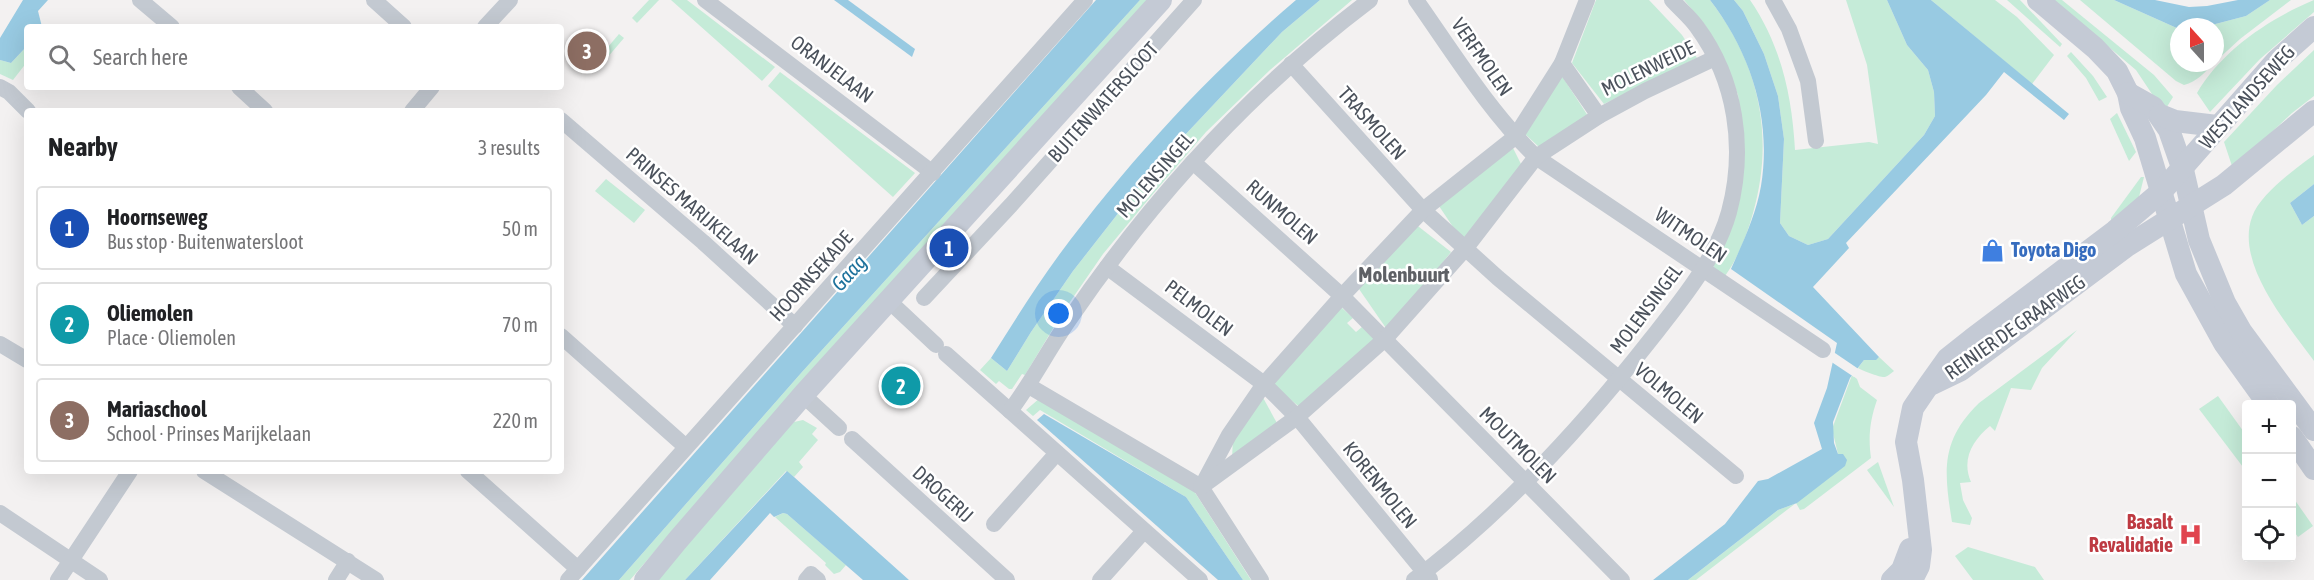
<!DOCTYPE html>
<meta charset="utf-8">
<style>
body{margin:0;font-family:"Asap Condensed",sans-serif;background:#f2f2f2;color:#202124}
.controls{position:absolute;right:18px;bottom:18px;display:grid;overflow:hidden;border-radius:6px;box-shadow:0 6px 24px #0002}
.controls button{width:54px;height:54px;display:grid;place-items:center;padding:0;border:0;border-bottom:2px solid #e0e0e0;background:#fff;color:#202124;font:30px sans-serif}
.compass{position:absolute;left:2170px;top:18px;width:54px;height:54px;border-radius:50%;background:#fff;box-shadow:0 6px 24px #0002;rotate:339deg}
.you{position:absolute;left:1059px;top:314px;width:21px;height:21px;margin:-15px;border:4px solid #fff;border-radius:50%;background:#1a73e8;box-shadow:0 0 0 9px #1a73e833}
.badge{display:grid;place-items:center;width:39px;height:39px;border-radius:50%;background:#0f766e;color:#fff;font-size:20px;font-weight:700}
.pin{position:absolute;translate:-50% -50%;border:3px solid #fff;box-shadow:0 2px 6px #0006}
.list{margin:0;padding:0;list-style:none}
h2{display:flex;justify-content:space-between;align-items:center;height:78px;margin:0;padding:0 24px;font-size:26px}
h2 small{font-size:20px;font-weight:400;color:#757577}
.list li{display:grid;grid-template-columns:39px 1fr auto;gap:18px;align-items:center;box-sizing:border-box;height:84px;margin:0 12px 12px;padding:0 12px;border:2px solid #e0e0e0;border-radius:6px}
.list b{display:block;font-size:22px;white-space:nowrap}
.list p{margin:0;font-size:20px;white-space:nowrap;color:#757577}
.list em{font-size:20px;font-style:normal;color:#757577}
.icon{flex:none;width:33px;height:33px;fill:none;stroke:currentColor;stroke-width:2;stroke-linecap:round;stroke-linejoin:round}
.map{position:relative;flex:none;width:2314px;height:580px;overflow:hidden}
.search{position:absolute;background:#fff;box-shadow:0 6px 24px #0002;left:24px;top:24px;width:540px;height:66px;display:flex;align-items:center;gap:15px;box-sizing:border-box;padding:0 21px;border-radius:6px;color:#757577;font-size:22px}
.panel{position:absolute;background:#fff;box-shadow:0 6px 24px #0002;left:24px;top:108px;width:540px;height:366px;border-radius:6px}
.map>svg:first-child{display:block}
</style>
<div class="map">
<svg width="2314" height="580" viewBox="0 0 2314 580">
<rect width="100%" height="100%" fill="#f3f1f1"/>
<g fill="#c5ebd8">
<polygon points="649,0 659,0 637,23 632,18"/>
<polygon points="671,0 687,0 775,67 762,81"/>
<polygon points="1140,0 1148,0 730,464 630,580 619,580 802,372"/>
<polygon points="1320,0 1352,0 1270,70 1206,132 1152,195 1103,254 1063,312 1025,375 1022,374 1012,389 1009,389 999,381 996,384 980,370 991,358 1007,371 1031,332 1073,271 1152,170 1282,32"/>
<polygon points="1596,0 1649,0 1682,35 1697,58 1604,104 1572,63"/>
<path d="M1684,0H1710C1759,63 1775,136 1753,213C1747,235 1738,258 1725,276L1714,269L1713,261L1743,134L1738,95L1725,60L1705,25Z"/>
<path d="M1734,0H1750C1781,45 1792,96 1795,150L1869,142L1878,144L1867,65L1846,0H1887L1907,45L1928,70L1934,92L1935,116L1924,135L1828,239L1808,245L1789,236L1780,223L1784,139L1778,96L1764,54L1743,11Z"/>
<polygon points="1931,0 1995,0 2017,17 2054,55 2032,84"/>
<polygon points="2007,0 2020,0 2062,44 2060,47"/>
<polygon points="2053,0 2062,0 2154,75 2173,97 2165,110 2158,103 2136,70"/>
<path d="M2080,0H2114L2179,29V63H2214C2205,72 2197,82 2184,85L2176,81Z"/>
<polygon points="2270,0 2291,0 2240,39 2215,62 2215,27 2204,27 2246,16"/>
<path d="M2314,0V12L2260,59L2210,112L2197,93C2221,51 2270,18 2314,0Z"/>
<polygon points="619,34 624,38 601,65 596,61"/>
<polygon points="27,46 27,62 13,80 0,74 0,60 11,63"/>
<polygon points="2314,50 2314,96 2292,113 2233,169 2224,142 2277,85"/>
<polygon points="2071,52 2093,76 2107,97 2099,101 2086,78 2067,56"/>
<polygon points="780,72 915,173 893,197 768,86"/>
<polygon points="1560,73 1588,116 1540,148 1522,131"/>
<polygon points="2117,113 2136,152 2129,161 2110,119"/>
<polygon points="1511,144 1522,166 1463,242 1439,206"/>
<path d="M2314,155V184L2290,203L2302,225L2314,216V361C2288,325 2235,264 2252,217C2260,194 2295,169 2314,155Z"/>
<polygon points="2141,177 2144,177 2139,197 2111,222 2111,218"/>
<polygon points="606,179 645,210 634,223 595,191"/>
<polygon points="1414,223 1451,252 1388,331 1359,289"/>
<polygon points="1341,307 1353,318 1347,323 1356,332 1362,327 1377,340 1301,408 1269,383"/>
<path d="M2077,330L2042,368L2031,390L2011,388L1995,431L1990,426C1973,440 1961,459 1971,482L1960,483L1963,500L1972,518L1970,525L1952,522C1944,472 1940,441 1979,403Z"/>
<path d="M1879,357L1894,371C1891,373 1888,376 1885,377C1881,378 1861,370 1858,368L1864,360H1875Z"/>
<path d="M1852,375L1857,379L1860,387L1877,400C1870,420 1868,437 1871,458L1804,509L1800,510L1796,503L1696,580H1688L1778,510L1797,503L1838,454L1832,429Z"/>
<polygon points="1261,394 1278,425 1232,460 1233,436"/>
<polygon points="2218,396 2246,435 2246,471 2199,409"/>
<polygon points="1040,398 1194,491 1251,580 1243,580 1186,497 1040,410 1033,416 1026,410"/>
<polygon points="803,420 817,428 812,434 818,440 799,462 803,467 794,477 786,471 685,580 657,580 789,427 794,422"/>
<polygon points="1878,462 1894,507 1867,470"/>
<polygon points="2292,496 2313,526 2298,537 2292,529"/>
<polygon points="783,513 787,514 846,565 840,572 834,574 825,565 826,563 775,517"/>
<polygon points="1968,547 2035,567 2044,580 1973,580 1955,556"/>
</g>
<g fill="#98cae2">
<polygon points="23,0 48,0 38,11 42,27 27,27 27,46 11,63 0,60 0,38"/>
<polygon points="834,0 848,0 915,49 912,57"/>
<polygon points="1096,0 1140,0 802,372 619,580 582,580"/>
<path d="M1296,0H1320L1282,32L1152,170L1073,271L1031,332L1007,371L991,358C1013,323 1035,288 1059,255C1128,162 1208,75 1296,0Z"/>
<path d="M1710,0H1734L1743,11L1764,54L1778,96L1784,139L1780,223L1789,236L1808,245L1828,239L1924,135L1935,116L1934,92L1928,70L1907,45L1887,0H1931L2069,114L2064,120L2004,72L1986,95L1846,243L1849,248L1813,287L1879,357L1876,360H1864L1850,378L1833,422L1834,443L1838,454H1843L1847,460L1845,466L1797,503L1778,510L1688,580H1653L1725,524L1758,481L1768,479L1822,449L1814,423L1827,388L1837,343L1731,269C1743,242 1756,215 1761,186C1772,119 1751,53 1710,0Z"/>
<polygon points="2114,0 2155,0 2189,7 2207,6 2238,0 2270,0 2246,16 2204,27 2179,27 2179,29"/>
<polygon points="2314,184 2314,216 2302,225 2290,203"/>
<polygon points="1044,414 1186,497 1243,580 1218,580 1037,420"/>
<polygon points="787,471 794,477 909,580 863,580 787,514 783,513 774,517 770,513 710,580 685,580"/>
</g>
<polygon fill="#f3f1f1" points="1832,351 1860,370 1854,377 1830,361"/>
<g fill="none" stroke-linecap="round" stroke-linejoin="round">
<g stroke="#c3c9d1" stroke-width="16">
<polyline points="140,0 172,27"/>
<polyline points="374,0 404,27"/>
<polyline points="705,0 933,173"/>
<path d="M1416,0C1454,54 1489,111 1536,157L1823,350"/>
<polyline points="1773,0 1789,29 1808,81 1816,141"/>
<polyline points="485,27 510,0"/>
<polyline points="1562,63 1599,116"/>
<polyline points="1291,64 1423,210 1498,278 1736,476"/>
<polyline points="0,87 9,92 28,111"/>
<polyline points="239,87 265,111"/>
<polyline points="412,111 432,87"/>
<polyline points="561,120 703,242 795,326"/>
<polyline points="1193,162 1342,296 1622,580"/>
<polyline points="1107,267 1264,384 1297,417 1430,579"/>
<polyline points="924,298 1011,205 1194,0"/>
<polyline points="889,301 936,345"/>
<polyline points="561,336 686,447"/>
<polyline points="0,344 27,360"/>
<polyline points="946,354 1200,580"/>
<polyline points="1029,386 1201,487 1261,580"/>
<polyline points="803,395 839,428"/>
<path d="M1010,411C1032,382 1048,350 1069,320C1152,198 1252,89 1370,0"/>
<polyline points="852,439 1007,580"/>
<polyline points="204,471 376,580"/>
<polyline points="468,471 578,569"/>
<polyline points="1204,482 1229,435 1264,384 1342,296 1423,210 1515,137 1562,63 1587,0"/>
<polyline points="1201,487 1297,417 1385,339 1465,249 1536,157 1599,116 1645,91 1715,58"/>
<polyline points="0,513 100,580"/>
<polyline points="994,524 1057,453"/>
<polyline points="58,580 130,471"/>
<polyline points="336,580 348,561"/>
<polyline points="568,580 1085,0"/>
<polyline points="806,580 811,574 818,580"/>
<polyline points="1100,580 1144,531"/>
<path d="M1414,580C1504,512 1582,427 1651,339C1681,301 1716,259 1729,212C1746,148 1736,80 1697,27C1690,17 1680,9 1672,0"/>
</g>
<g stroke="#c4cad5" stroke-width="22">
<polyline points="2038,0 2095,48 2117,71 2128,93 2131,108 2145,138 2186,274 2224,343 2268,404"/>
<polyline points="2128,93 2153,107 2169,130 2183,170 2199,240 2225,303 2241,331 2314,430"/>
<polyline points="2160,115 2175,121 2217,126"/>
<polyline points="1932,384 1961,370 2127,246 2224,185 2314,111"/>
<polyline points="2292,437 2314,469"/>
<polyline points="645,580 677,541 803,395 1161,0"/>
<polyline points="1892,580 1902,570 1910,549"/>
<polyline points="1912,580 1919,566 1921,550 1913,480 1906,442 1913,408 1928,386 1948,358 1972,339 2115,231 2162,191 2276,61 2314,27"/>
</g>
</g>
<defs>
<symbol id="shop-bare" viewBox="-9 -9 18 18"><path d="M-5-2.5h2.3a2.7 3.5 0 0 1 5.4 0H5L5.5 6h-11ZM-1.5-2.5h3a1.5 2.3 0 0 0-3 0Z" fill="#3f7fe0" stroke="#fff" stroke-width="2.5" paint-order="stroke"/></symbol>
<symbol id="hospital-bare" viewBox="-9 -9 18 18"><path d="M-5-5h3v3.5h4V-5h3V5h-3V1.5h-4V5h-3Z" fill="#e0444e" stroke="#fff" stroke-width="2.5" paint-order="stroke"/></symbol>
</defs>
<g fill-rule="evenodd">
<use href="#shop-bare" x="1976" y="234" width="33" height="33"/>
<use href="#hospital-bare" x="2174" y="518" width="33" height="33"/>
</g>
<g text-anchor="middle" stroke-width="5" stroke-linejoin="round" paint-order="stroke">
<g font-size="20" fill="#4b525c" stroke="#fff">
<text transform="translate(1482 57) rotate(55)" y="7">VERFMOLEN</text>
<text transform="translate(1648 68) rotate(-26)" y="7">MOLENWEIDE</text>
<text transform="translate(832 69) rotate(37)" y="7">ORANJELAAN</text>
<text transform="translate(2247 97) rotate(-48)" y="7">WESTLANDSEWEG</text>
<text transform="translate(1103 102) rotate(-48)" y="7">BUITENWATERSLOOT</text>
<text transform="translate(1372 123) rotate(48)" y="7">TRASMOLEN</text>
<text transform="translate(1155 175) rotate(-49)" y="7">MOLENSINGEL</text>
<text transform="translate(692 206) rotate(41)" y="7">PRINSES MARIJKELAAN</text>
<text transform="translate(1282 212) rotate(41)" y="7">RUNMOLEN</text>
<text transform="translate(1691 235) rotate(34)" y="7">WITMOLEN</text>
<text transform="translate(811 276) rotate(-48)" y="7">HOORNSEKADE</text>
<text transform="translate(1199 308) rotate(37)" y="7">PELMOLEN</text>
<text transform="translate(1646 309) rotate(-53)" y="7">MOLENSINGEL</text>
<text transform="translate(2015 327) rotate(-35)" y="7">REINIER DE GRAAFWEG</text>
<text transform="translate(1669 393) rotate(40)" y="7">VOLMOLEN</text>
<text transform="translate(1518 445) rotate(45)" y="7">MOUTMOLEN</text>
<text transform="translate(1380 485) rotate(51)" y="7">KORENMOLEN</text>
<text transform="translate(943 494) rotate(42)" y="7">DROGERIJ</text>
</g>
<g font-size="20" font-weight="bold" fill="#366cbe" stroke="#fff" text-anchor="start">
<text x="2011" y="257">Toyota Digo</text>
</g>
<g font-size="20" font-weight="bold" fill="#be3a42" stroke="#fff" text-anchor="end">
<text x="2173" y="529">Basalt<tspan x="2173" dy="23">Revalidatie</tspan></text>
</g>
<g font-size="21" font-style="italic" fill="#1e729c" stroke="#fff">
<text transform="translate(849 273) rotate(-48)" y="7">Gaag</text>
</g>
<g font-size="21" font-weight="bold" fill="#5e6065" stroke="#fff">
<text x="1404" y="282">Molenbuurt</text>
</g>
</g>
</svg>
<div class="controls">
<button>+</button>
<button>−</button>
<button><svg class="icon" aria-label="locate" viewBox="0 0 24 24"><circle cx="12" cy="12" r="6"/><path d="M12 2v4M12 18v4M2 12h4M18 12h4"/></svg></button>
</div>
<svg class="compass" viewBox="-18 -18 36 36"><path d="M0-13l5 13h-10z" fill="#e53935"/><path d="M0 13l5-13h-10z" fill="#757577"/></svg>
<div class="you"></div>
<div class="pin badge" style="left:949px;top:248px;background:#1a4fb4">1</div>
<div class="pin badge" style="left:901px;top:386px;background:#0f9aa8">2</div>
<div class="pin badge" style="left:587px;top:51px;background:#8d6e63">3</div>
<div class="search"><svg class="icon" aria-label="search" viewBox="0 0 24 24"><circle cx="10" cy="10" r="6"/><path d="M15 15l6 6"/></svg>Search here</div>
<section class="panel">
<h2>Nearby<small>3 results</small></h2>
<ul class="list">
<li><span class="badge" style="background:#1a4fb4">1</span><div><b>Hoornseweg</b><p>Bus stop · Buitenwatersloot</p></div><em>50 m</em></li>
<li><span class="badge" style="background:#0f9aa8">2</span><div><b>Oliemolen</b><p>Place · Oliemolen</p></div><em>70 m</em></li>
<li><span class="badge" style="background:#8d6e63">3</span><div><b>Mariaschool</b><p>School · Prinses Marijkelaan</p></div><em>220 m</em></li>
</ul>
</section>
</div>
